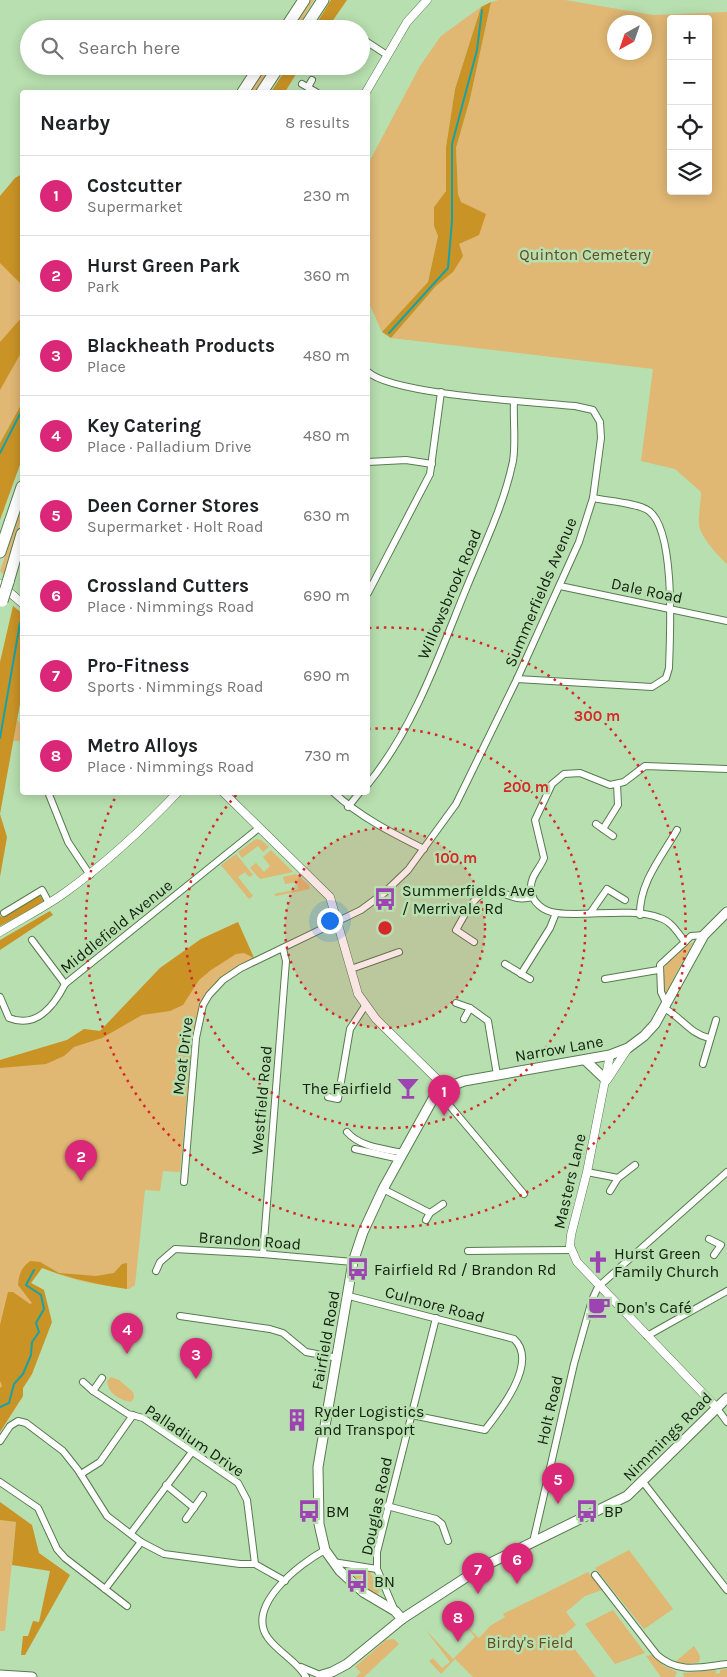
<!DOCTYPE html>
<meta charset="utf-8">
<style>
body{margin:0;font-family:Karla,sans-serif;background:#f2f2f2;color:#202124}
.controls{position:absolute;right:15px;top:15px;display:grid;overflow:hidden;border-radius:5px;box-shadow:0 2px 12px #0003}
.controls button{width:45px;height:45px;display:grid;place-items:center;padding:0;border:0;border-bottom:1px solid #e0e0e0;background:#fff;color:#202124;font:25px sans-serif}
.compass{position:absolute;left:607px;top:15px;width:45px;height:45px;border-radius:50%;background:#fff;box-shadow:0 2px 12px #0003;rotate:220deg}
.you{position:absolute;left:329px;top:920px;width:18px;height:18px;margin:-12px;border:4px solid #fff;border-radius:50%;background:#1a73e8;box-shadow:0 0 0 8px #1a73e833}
.badge{display:grid;place-items:center;width:32px;height:32px;border-radius:50%;background:#db2777;color:#fff;font-size:16px;font-weight:700}
.pin{position:absolute;translate:-50% -41px;filter:drop-shadow(0 1px 2px #0008)}
.pin::after{content:'';position:absolute;top:26px;width:18px;height:15px;background:inherit;clip-path:polygon(0 0,100% 0,50% 100%)}
.list{margin:0;padding:0;list-style:none}
h2{display:flex;justify-content:space-between;align-items:center;height:65px;margin:0;padding:0 20px;font-size:21px}
h2 small{font-size:16px;font-weight:400;color:#757577}
.list li{display:grid;grid-template-columns:32px 1fr auto;gap:15px;align-items:center;box-sizing:border-box;height:80px;padding:0 20px;border-top:1px solid #e0e0e0}
.list b{display:block;font-size:19px;white-space:nowrap}
.list p{margin:0;font-size:16px;white-space:nowrap;color:#757577}
.list em{font-size:16px;font-style:normal;color:#757577}
.icon{flex:none;width:28px;height:28px;fill:none;stroke:currentColor;stroke-width:2;stroke-linecap:round;stroke-linejoin:round}
.map{position:relative;flex:none;width:727px;height:1677px;overflow:hidden}
.search{position:absolute;background:#fff;box-shadow:0 2px 12px #0003;left:20px;top:20px;width:350px;height:55px;display:flex;align-items:center;gap:12px;box-sizing:border-box;padding:0 18px;border-radius:28px;color:#757577;font-size:19px}
.panel{position:absolute;background:#fff;box-shadow:0 2px 12px #0003;left:20px;top:90px;width:350px;height:705px;border-radius:5px}
.map>svg:first-child{display:block}
</style>
<div class="map">
<svg width="727" height="1677" viewBox="0 0 727 1677">
<rect width="100%" height="100%" fill="#b8dfaf"/>
<g fill="#e0b773" fill-rule="evenodd">
<polygon points="309,0 314,0 296,29 291,29"/>
<path d="M499,0H565L653,15L727,12V564C719,557 700,536 699,525C698,517 701,502 701,492L675,469L641,461L653,369L391,338L436,286L453,272L459,244L467,240L485,215L461,202L458,194L456,148L470,99L491,2ZM671,19H708V191H671ZM614,22H644V52H614Z"/>
<polygon points="481,7 455,89 446,147 446,191 434,207 434,226 438,236 428,282 382,332 368,301 368,164 420,66 441,36"/>
<polygon points="267,66 272,66 255,92 250,92"/>
<polygon points="0,258 22,280 22,403 0,443"/>
<polygon points="22,504 22,515 4,575 0,571"/>
<polygon points="17,720 22,725 20,731 20,741 13,741"/>
<polygon points="256,839 261,840 269,847 263,852 258,846 242,858 238,852"/>
<polygon points="271,850 293,872 260,879 250,868 256,863 264,872 270,866 263,857"/>
<polygon points="236,854 253,875 249,877 245,872 238,877 253,896 249,899 221,865"/>
<polygon points="296,874 309,885 310,889 276,896 274,894 298,889 297,882 285,884 283,877"/>
<path d="M238,922L254,958L232,970L212,986L205,995L197,1015L192,1039L180,1172L163,1171L160,1191L145,1190L135,1285L129,1289C99,1285 70,1281 42,1267L31,1283L44,1290L32,1374L23,1388V1396L0,1432V1060L67,1040L84,1029L100,1031L160,968L201,939Z"/>
<path d="M693,942L665,994C660,961 667,959 693,942Z"/>
<path d="M111,1377L119,1380L133,1392L134,1398L131,1402C120,1400 108,1394 107,1381Z"/>
<polygon points="0,1520 16,1522 5,1631 0,1631"/>
<polygon points="629,1550 673,1609 644,1629 595,1568"/>
<polygon points="343,1566 369,1570 380,1591 375,1596"/>
<polygon points="588,1572 602,1590 585,1596 566,1612 576,1625 564,1635 596,1677 473,1677 455,1659 441,1674 429,1661 433,1658 442,1668 450,1662 425,1629 453,1659 475,1637 465,1625 479,1638 490,1626 505,1617 503,1614"/>
<polygon points="613,1610 645,1653 615,1664 585,1624"/>
<polygon points="394,1639 399,1644 364,1677 356,1677 361,1672 355,1667 386,1640"/>
<polygon points="694,1646 700,1656 699,1662 688,1664 675,1662"/>
<polygon points="653,1655 664,1666 677,1672 675,1677 661,1677 646,1656"/>
<polygon points="727,1669 727,1677 684,1677 683,1673 716,1670 716,1674 720,1673 720,1670"/>
</g>
<g fill="#c99326">
<polygon points="331,0 347,0 327,29 313,29"/>
<polygon points="491,2 470,99 456,148 458,194 461,202 486,214 479,235 459,244 463,256 453,272 436,286 391,338 382,332 428,282 438,236 434,226 434,207 446,191 446,147 455,89 481,7"/>
<polygon points="288,66 301,66 285,92 271,92"/>
<polygon points="22,174 22,285 0,263 0,196 15,178"/>
<polygon points="22,317 22,351 0,390 0,342"/>
<polygon points="22,403 22,459 0,520 0,443"/>
<polygon points="13,606 22,613 22,693 0,814 7,837 0,877 0,662"/>
<polygon points="40,895 44,902 0,926 0,916 2,917"/>
<polygon points="50,911 53,915 0,950 0,940"/>
<polygon points="238,922 254,958 244,953 236,954 211,970 199,980 183,1005 170,1011 142,1015 102,1038 74,1047 64,1056 46,1064 0,1068 0,1060 67,1040 84,1029 100,1031 160,968 201,939"/>
<path d="M30,1261L40,1262L59,1273L96,1276L114,1273L122,1264L127,1263V1289C96,1284 71,1279 42,1268L31,1283L44,1290L52,1322L32,1374L23,1388V1396L0,1432V1388L2,1386L0,1381V1325L8,1292H13L30,1304L32,1303L18,1285C19,1274 21,1268 30,1261Z"/>
<polygon points="0,1502 32,1525 39,1553 70,1575 25,1655 21,1655 23,1636 28,1636 33,1621 39,1622 50,1571 12,1565 16,1522 0,1520"/>
</g>
<g fill="none" stroke-linecap="round" stroke-linejoin="round">
<g stroke="#17a2a8" stroke-width="2">
<polyline points="389,333 448,268 452,221 452,144 477,50 482,10"/>
<polyline points="0,453 22,410"/>
<polyline points="0,738 20,623"/>
<polyline points="0,1407 9,1403 14,1384 23,1374 31,1355 32,1342 39,1332 36,1323 44,1309 41,1295 26,1285 34,1270"/>
</g>
<defs>
<g id="minor">
<polyline points="361,38 387,55"/>
<polyline points="302,84 316,92"/>
<polyline points="308,87 312,80"/>
<polyline points="368,462 406,460 432,464"/>
<polyline points="560,586 727,621"/>
<polyline points="368,593 430,474 441,392"/>
<path d="M517,679L652,687L666,678L669,668C670,636 676,531 649,511C639,503 607,501 593,498"/>
<path d="M368,784C414,728 439,655 466,589C483,547 504,505 513,461C516,442 513,420 514,401"/>
<polyline points="48,792 68,842 90,875"/>
<path d="M333,792C360,817 392,833 424,849"/>
<polyline points="348,807 360,792"/>
<polyline points="596,824 613,836"/>
<polyline points="603,829 618,805 617,784"/>
<polyline points="591,912 607,889 625,900"/>
<polyline points="4,913 42,890 49,903"/>
<path d="M640,915C639,883 662,856 677,830"/>
<path d="M704,935L691,936L685,942C678,933 671,921 660,918C631,907 587,917 557,913C544,912 531,902 531,889C530,876 540,869 544,858L535,820L552,784L564,774L580,773L610,785L624,782L645,766L727,769"/>
<polyline points="32,940 65,984"/>
<path d="M474,942L456,930C467,912 476,884 503,893C514,898 520,900 533,897"/>
<polyline points="505,964 530,979"/>
<polyline points="351,969 399,952"/>
<polyline points="521,974 550,928 556,913"/>
<polyline points="605,979 658,970"/>
<path d="M0,997L9,1018C37,1029 54,1006 65,984L259,828"/>
<polyline points="456,1003 470,1008 488,1021 497,1075"/>
<polyline points="667,1005 661,992 660,965 685,942"/>
<path d="M664,1008C681,1017 690,1034 709,1038"/>
<polyline points="464,1019 470,1008"/>
<polyline points="703,1064 716,1020"/>
<polyline points="439,1093 524,1194"/>
<polyline points="328,1097 338,1099 350,1029 365,1006"/>
<path d="M347,1132C360,1147 384,1149 403,1153"/>
<polyline points="355,1149 400,1159"/>
<polyline points="587,1172 618,1178 635,1165"/>
<path d="M184,1182L196,1038L203,1005L209,995L223,980L241,968L361,910L384,893L408,870L456,804L517,679L579,542L593,498L601,438L600,422L593,410L575,406C535,402 394,395 368,372"/>
<polyline points="383,1189 430,1213"/>
<polyline points="610,1191 618,1178"/>
<polyline points="426,1220 430,1213 443,1204"/>
<polyline points="709,1239 721,1245 714,1255"/>
<polyline points="468,1251 572,1250"/>
<polyline points="263,1254 286,961 283,949"/>
<polyline points="156,1271 160,1262 175,1249 263,1254 353,1262"/>
<path d="M349,1296L514,1339C539,1362 500,1411 485,1430L412,1415"/>
<polyline points="180,1316 270,1329 283,1333 306,1352 338,1358"/>
<polyline points="647,1336 727,1291"/>
<polyline points="83,1382 93,1391 102,1378"/>
<polyline points="93,1391 128,1414 143,1418 238,1483 247,1500 255,1564"/>
<polyline points="716,1407 727,1422"/>
<polyline points="0,1441 10,1426 18,1421 26,1423 63,1451 78,1470 107,1516 141,1542 164,1554 240,1564 255,1564 285,1581"/>
<polyline points="81,1474 100,1462 133,1415"/>
<polyline points="0,1482 38,1508 57,1549 65,1558 127,1606"/>
<polyline points="643,1482 727,1590"/>
<polyline points="166,1485 194,1508"/>
<polyline points="387,1506 436,1519 442,1524 448,1541"/>
<polyline points="186,1519 203,1495"/>
<polyline points="131,1533 192,1452"/>
<polyline points="533,1542 574,1364 592,1300 598,1287 727,1172"/>
<polyline points="333,1562 377,1569"/>
<path d="M595,1575L657,1655C678,1674 701,1667 727,1664"/>
<polyline points="105,1589 141,1542"/>
<polyline points="395,1611 377,1569 377,1552 436,1318"/>
<polyline points="301,1667 320,1675"/>
<path d="M306,1677C297,1661 279,1653 268,1638C245,1606 299,1564 325,1550"/>
</g>
<g id="tertiary">
<polyline points="366,92 407,22 427,0"/>
<polyline points="0,584 22,603"/>
<polyline points="223,792 330,897 358,994 376,1019 446,1088"/>
<path d="M0,932C21,919 43,908 63,894C105,864 142,830 178,792"/>
<polyline points="610,1055 587,1172 571,1235 570,1246 577,1262 716,1407"/>
<polyline points="607,1080 628,1048"/>
</g>
<g id="secondary">
<polyline points="585,1060 605,1079"/>
<polyline points="402,1619 395,1611 363,1592 340,1571 325,1550 319,1524 318,1467 353,1262 363,1232 383,1189 434,1097 446,1088 464,1081 610,1055 628,1048 644,1036 655,1024 704,935 727,912"/>
<polyline points="0,1675 32,1677"/>
<polyline points="322,1675 332,1672 347,1664 402,1619 482,1567 627,1496 727,1398"/>
</g>
<g id="motorway">
<polyline points="285,29 304,0"/>
<polyline points="304,29 323,0"/>
<polyline points="243,92 260,66"/>
<polyline points="262,92 279,66"/>
<polyline points="0,552 22,487"/>
<polyline points="8,582 22,534"/>
</g>
</defs>
<use href="#minor" stroke="#577b4f" stroke-width="8"/>
<use href="#tertiary" stroke="#577b4f" stroke-width="9"/>
<use href="#secondary" stroke="#577b4f" stroke-width="11"/>
<use href="#motorway" stroke="#577b4f" stroke-width="13"/>
<use href="#minor" stroke="#fff" stroke-width="6"/>
<use href="#tertiary" stroke="#fff" stroke-width="8"/>
<use href="#secondary" stroke="#fff" stroke-width="9"/>
<use href="#motorway" stroke="#fff" stroke-width="11"/>
<defs>
<polyline id="motorway-bridge" points="2,601 8,582"/>
</defs>
<use href="#motorway-bridge" stroke="#577b4f" stroke-width="13" stroke-linecap="butt"/>
<use href="#motorway-bridge" stroke="#fff" stroke-width="11"/>
</g>
<circle cx="385" cy="928" r="100" fill="#d62828" fill-opacity=".12"/>
<g fill="none" stroke="#d62828" stroke-width="2.5" stroke-dasharray="2.5 5">
<circle cx="385" cy="928" r="100"/>
<path d="M368 729A200 200 0 1 1 238 793"/>
<path d="M369 628A300 300 0 1 1 117 794"/>
</g>
<defs>
<symbol id="bus-bare" viewBox="-9 -9 18 18"><path d="M-5-6H5V4H4V6H2V4H-2V6H-4V4H-5ZM-3.5-4V0h7V-4ZM-3.5 1.2v1.5H-2V1.2ZM2 1.2v1.5H3.5V1.2Z" fill="#9c44b1" stroke="#b8dfaf" stroke-width="2.5" paint-order="stroke"/></symbol>
<symbol id="bar-bare" viewBox="-9 -9 18 18"><path d="M-6-5H6L.8 .8V4.5H3.5V6h-7V4.5H-.8V.8Z" fill="#9c44b1" stroke="#b8dfaf" stroke-width="2.5" paint-order="stroke"/></symbol>
<symbol id="church-bare" viewBox="-9 -9 18 18"><path d="M-1.2-6h2.4v3.5h3.3v2.4h-3.3V6h-2.4V-.1h-3.3v-2.4h3.3Z" fill="#9c44b1" stroke="#b8dfaf" stroke-width="2.5" paint-order="stroke"/></symbol>
<symbol id="cafe-bare" viewBox="-9 -9 18 18"><path d="M-5.5-4.5H6V0H3Q3 3.5 0 3.5H-2.5Q-5.5 3.5-5.5 0ZM3-3.2v2h1.7v-2ZM-6 4.5H4V6H-6Z" fill="#9c44b1" stroke="#b8dfaf" stroke-width="2.5" paint-order="stroke"/></symbol>
<symbol id="building-bare" viewBox="-9 -9 18 18"><path d="M-4-6H4V6H1V3H-1V6H-4ZM-2.5-4.3h1.7v1.8h-1.7ZM.8-4.3h1.7v1.8H.8ZM-2.5-1h1.7V.8h-1.7ZM.8-1h1.7V.8H.8Z" fill="#9c44b1" stroke="#b8dfaf" stroke-width="2.5" paint-order="stroke"/></symbol>
</defs>
<g fill-rule="evenodd">
<use href="#bus-bare" x="369" y="883" width="32" height="32"/>
<use href="#bar-bare" x="392" y="1072" width="32" height="32"/>
<use href="#church-bare" x="582" y="1246" width="32" height="32"/>
<use href="#bus-bare" x="342" y="1253" width="32" height="32"/>
<use href="#cafe-bare" x="583" y="1291" width="32" height="32"/>
<use href="#building-bare" x="281" y="1404" width="32" height="32"/>
<use href="#bus-bare" x="293" y="1495" width="32" height="32"/>
<use href="#bus-bare" x="571" y="1495" width="32" height="32"/>
<use href="#bus-bare" x="341" y="1565" width="32" height="32"/>
</g>
<g text-anchor="middle" stroke-width="5" stroke-linejoin="round" paint-order="stroke">
<g font-size="16" fill="#644d24" stroke="#b8dfaf">
<text x="585" y="260">Quinton Cemetery</text>
<text x="530" y="1648">Birdy's Field</text>
</g>
<g font-size="16" fill="#11200e" stroke="#b8dfaf">
<text transform="translate(647 590) rotate(12)" y="6">Dale Road</text>
<text transform="translate(540 592) rotate(-67)" y="6">Summerfields Avenue</text>
<text transform="translate(449 594) rotate(-67)" y="6">Willowsbrook Road</text>
<text transform="translate(116 926) rotate(-39)" y="6">Middlefield Avenue</text>
<text transform="translate(559 1048) rotate(-10)" y="6">Narrow Lane</text>
<text transform="translate(182 1056) rotate(-83)" y="6">Moat Drive</text>
<text transform="translate(261 1100) rotate(-85)" y="6">Westfield Road</text>
<text transform="translate(569 1181) rotate(-77)" y="6">Masters Lane</text>
<text transform="translate(250 1240) rotate(4)" y="6">Brandon Road</text>
<text transform="translate(435 1304) rotate(15)" y="6">Culmore Road</text>
<text transform="translate(325 1340) rotate(-80)" y="6">Fairfield Road</text>
<text transform="translate(549 1410) rotate(-77)" y="6">Holt Road</text>
<text transform="translate(667 1436) rotate(-45)" y="6">Nimmings Road</text>
<text transform="translate(195 1440) rotate(34)" y="6">Palladium Drive</text>
<text transform="translate(376 1506) rotate(-78)" y="6">Douglas Road</text>
</g>
<g font-size="16" fill="#11200e" stroke="#b8dfaf" text-anchor="start">
<text x="402" y="896">Summerfields Ave<tspan x="402" dy="18">/ Merrivale Rd</tspan></text>
<text x="392" y="1094" text-anchor="end">The Fairfield</text>
<text x="614" y="1259">Hurst Green<tspan x="614" dy="18">Family Church</tspan></text>
<text x="374" y="1275">Fairfield Rd / Brandon Rd</text>
<text x="616" y="1313">Don's Café</text>
<text x="314" y="1417">Ryder Logistics<tspan x="314" dy="18">and Transport</tspan></text>
<text x="326" y="1517">BM</text>
<text x="604" y="1517">BP</text>
<text x="374" y="1587">BN</text>
</g>
</g>
<circle cx="385" cy="928" r="8" fill="#d62828" stroke="#b8dfaf" stroke-width="2.5"/>
<g font-size="15" text-anchor="middle" font-weight="bold" fill="#d62828" stroke="#b8dfaf" stroke-width="5" stroke-linejoin="round" paint-order="stroke">
<text x="597" y="721">300 m</text>
<text x="526" y="792">200 m</text>
<text x="456" y="863">100 m</text>
</g>
</svg>
<div class="controls">
<button>+</button>
<button>−</button>
<button><svg class="icon" aria-label="locate" viewBox="0 0 24 24"><circle cx="12" cy="12" r="6"/><path d="M12 2v4M12 18v4M2 12h4M18 12h4"/></svg></button>
<button><svg class="icon" aria-label="layers" viewBox="0 0 24 24"><path d="M12 4l9 5-9 5-9-5zM3 14l9 5 9-5"/></svg></button>
</div>
<svg class="compass" viewBox="-18 -18 36 36"><path d="M0-13l5 13h-10z" fill="#e53935"/><path d="M0 13l5-13h-10z" fill="#757577"/></svg>
<div class="you"></div>
<div class="pin badge" style="left:444px;top:1116px">1</div>
<div class="pin badge" style="left:81px;top:1181px">2</div>
<div class="pin badge" style="left:196px;top:1379px">3</div>
<div class="pin badge" style="left:127px;top:1354px">4</div>
<div class="pin badge" style="left:558px;top:1504px">5</div>
<div class="pin badge" style="left:517px;top:1584px">6</div>
<div class="pin badge" style="left:478px;top:1594px">7</div>
<div class="pin badge" style="left:458px;top:1642px">8</div>
<div class="search"><svg class="icon" aria-label="search" viewBox="0 0 24 24"><circle cx="10" cy="10" r="6"/><path d="M15 15l6 6"/></svg>Search here</div>
<section class="panel">
<h2>Nearby<small>8 results</small></h2>
<ul class="list">
<li><span class="badge">1</span><div><b>Costcutter</b><p>Supermarket</p></div><em>230 m</em></li>
<li><span class="badge">2</span><div><b>Hurst Green Park</b><p>Park</p></div><em>360 m</em></li>
<li><span class="badge">3</span><div><b>Blackheath Products</b><p>Place</p></div><em>480 m</em></li>
<li><span class="badge">4</span><div><b>Key Catering</b><p>Place · Palladium Drive</p></div><em>480 m</em></li>
<li><span class="badge">5</span><div><b>Deen Corner Stores</b><p>Supermarket · Holt Road</p></div><em>630 m</em></li>
<li><span class="badge">6</span><div><b>Crossland Cutters</b><p>Place · Nimmings Road</p></div><em>690 m</em></li>
<li><span class="badge">7</span><div><b>Pro-Fitness</b><p>Sports · Nimmings Road</p></div><em>690 m</em></li>
<li><span class="badge">8</span><div><b>Metro Alloys</b><p>Place · Nimmings Road</p></div><em>730 m</em></li>
</ul>
</section>
</div>
